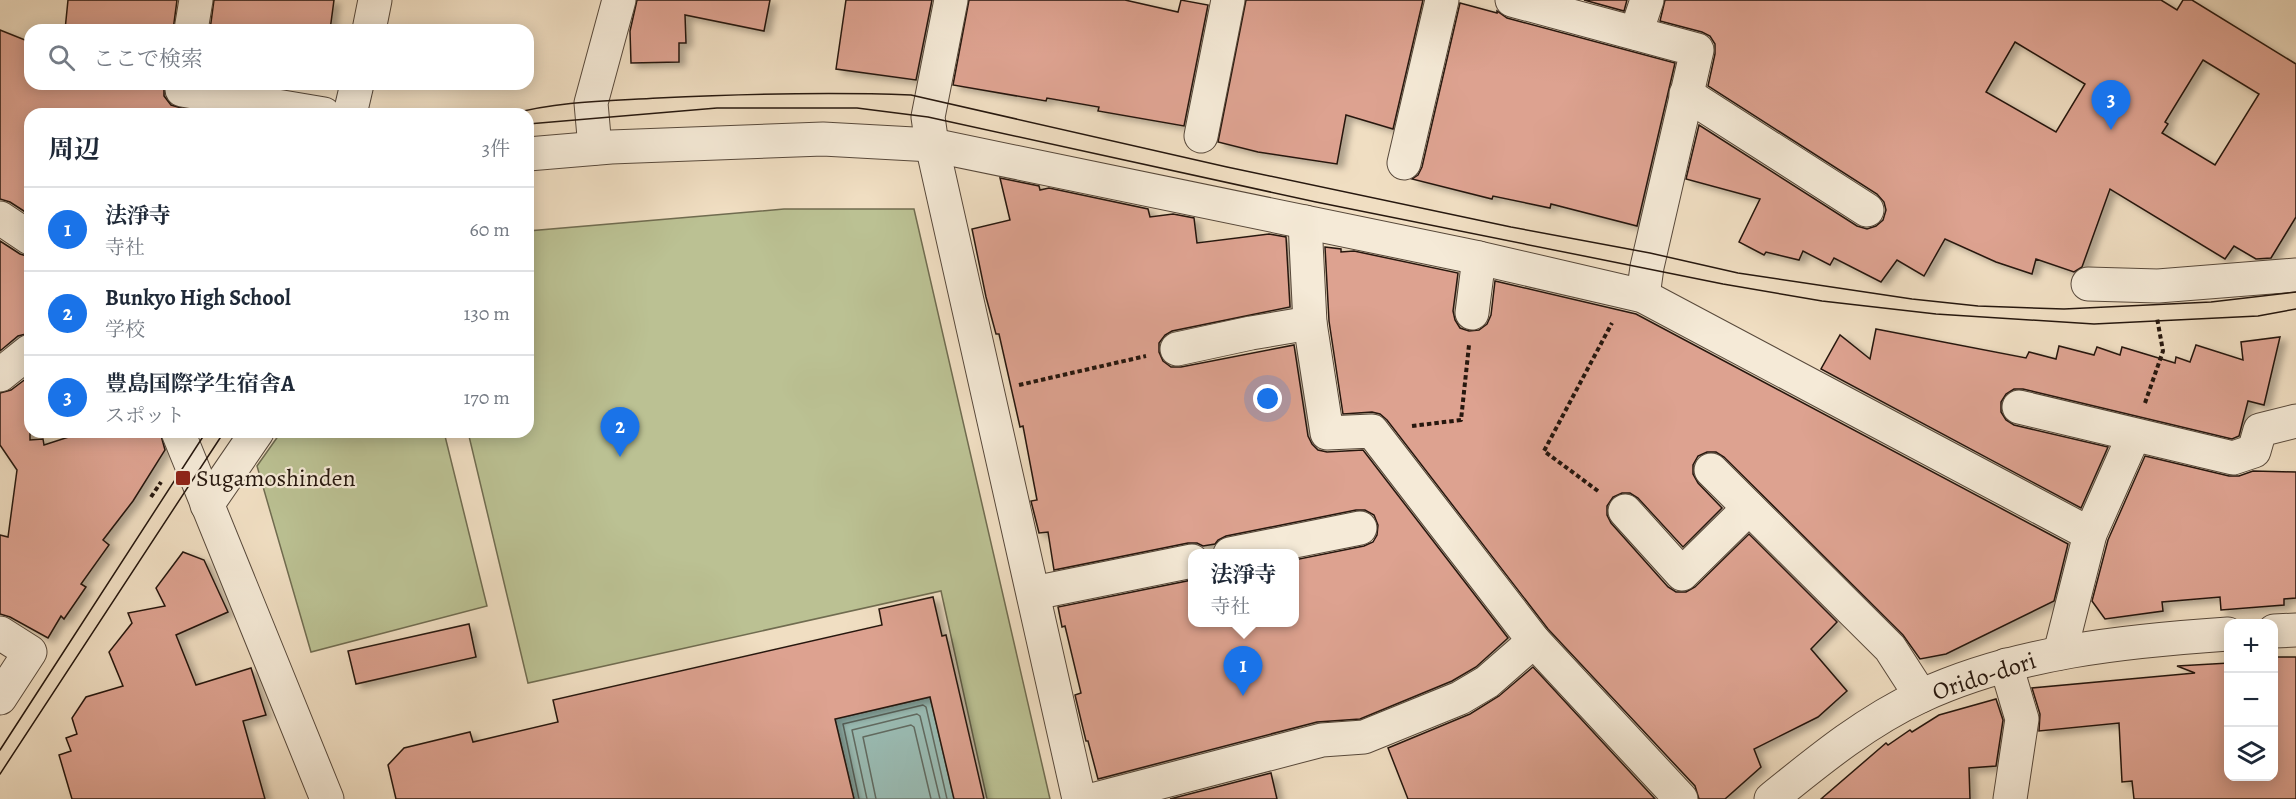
<!DOCTYPE html>
<html lang="ja">
<meta charset="utf-8">
<style>
body{margin:0;font-family:Alegreya,"Noto Serif JP",serif;background:#f2f2f3;color:#1f2937}
.controls{position:absolute;right:18px;bottom:18px;display:grid;overflow:hidden;border-radius:12px;box-shadow:0 3px 15px #0003}
.controls button{width:54px;height:54px;display:grid;place-items:center;padding:0;border:0;border-bottom:2px solid #e0e1e3;background:#fff;color:#1f2937;font:30px sans-serif}
.you{position:absolute;left:1268px;top:399px;width:21px;height:21px;margin:-15px;border:4px solid #fff;border-radius:50%;background:#1a73e8;box-shadow:0 0 0 9px #1a73e833}
.badge{display:grid;place-items:center;width:39px;height:39px;border-radius:50%;background:#1a73e8;color:#fff;font-size:20px;font-weight:700}
.pin{position:absolute;translate:-50% -50px;filter:drop-shadow(0 2px 3px #0008)}
.pin::after{content:'';position:absolute;top:32px;width:21px;height:18px;background:inherit;clip-path:polygon(0 0,100% 0,50% 100%)}
.popup{position:absolute;left:1188px;top:549px;width:111px;height:78px;box-sizing:border-box;display:grid;place-content:center;border-radius:12px;background:#fff;filter:drop-shadow(0 2px 4px #0005);font-size:20px;white-space:nowrap;color:#747a83}
.popup b{font-size:22px;color:#1f2937}
.popup::after{content:'';position:absolute;left:50%;top:100%;margin-left:-12px;border:12px solid transparent;border-top-color:#fff}
.list{margin:0;padding:0;list-style:none}
h2{display:flex;justify-content:space-between;align-items:center;height:78px;margin:0;padding:0 24px;font-size:26px}
h2 small{font-size:20px;font-weight:400;color:#747a83}
.list li{display:grid;grid-template-columns:39px 1fr auto;gap:18px;align-items:center;box-sizing:border-box;height:84px;padding:0 24px;border-top:2px solid #e0e1e3}
.list b{display:block;font-size:22px;white-space:nowrap}
.list p{margin:0;font-size:20px;white-space:nowrap;color:#747a83}
.list em{font-size:20px;font-style:normal;color:#747a83}
.icon{flex:none;width:33px;height:33px;fill:none;stroke:currentColor;stroke-width:2;stroke-linecap:round;stroke-linejoin:round}
.map{position:relative;flex:none;width:2296px;height:799px;overflow:hidden}
.search{position:absolute;background:#fff;box-shadow:0 3px 15px #0003;left:24px;top:24px;width:510px;height:66px;display:flex;align-items:center;gap:15px;box-sizing:border-box;padding:0 21px;border-radius:18px;color:#747a83;font-size:22px}
.panel{position:absolute;background:#fff;box-shadow:0 3px 15px #0003;left:24px;top:108px;width:510px;height:330px;border-radius:18px}
.map>svg:first-child{display:block}
</style>
<div class="map">
<svg width="2296" height="799" viewBox="0 0 2296 799">
<defs>
<filter id="shadow"><feDropShadow dx="6" dy="4" stdDeviation="3" flood-color="#0004"/></filter>
</defs>
<rect width="100%" height="100%" fill="#f0dec2"/>
<filter id="stains"><feTurbulence type="fractalNoise" baseFrequency=".00333" numOctaves="4"/><feColorMatrix values="0 0 0 0 .2 0 0 0 0 .09 0 0 0 0 .02 0 0 0 .5 -.17"/></filter>
<radialGradient id="worn" r=".72"><stop offset=".6" stop-color="#630" stop-opacity="0"/><stop offset="1" stop-color="#630" stop-opacity=".3"/></radialGradient>
<g fill="#bbc193" stroke="#706c50" stroke-width="1.5">
<polygon points="784,209 914,209 1050,799 987,799 941,591 528,683 468,432 528,432 528,231"/>
<polygon points="281,432 444,432 487,606 311,652 257,466"/>
</g>
<polygon fill="#9abcb4" stroke="#6c7a72" stroke-width="1.5" points="930,697 954,799 854,799 835,719"/>
<g fill="none" stroke-linecap="round" stroke-linejoin="round">
<g stroke="#606a61" stroke-width="1.5">
<polyline points="859,799 843,724 923,705 926,707 947,799"/>
<polyline points="867,799 852,730 917,714 920,716 940,799"/>
<polyline points="876,799 863,737 911,725 914,727 931,799"/>
</g>
</g>
<g fill="#dda290" stroke="#26170e" stroke-width="1.5" fill-rule="evenodd" filter="url(#shadow)">
<polygon points="68,0 177,0 173,30 65,30"/>
<polygon points="214,0 334,0 330,30 210,30"/>
<polygon points="637,0 770,0 764,31 685,15 686,43 679,43 679,62 631,63 630,31"/>
<polygon points="846,0 932,0 916,80 836,69"/>
<polygon points="969,0 1125,0 1178,12 1181,0 1208,5 1184,126 1098,111 1099,107 1047,98 1046,101 953,85"/>
<polygon points="1246,0 1423,0 1393,129 1346,115 1337,164 1258,152 1218,142"/>
<polygon points="1584,0 1627,0 1624,11"/>
<path d="M1665,0H2161L2177,10L2183,0H2192L2296,64V217L2271,258L2256,259L2234,246L2225,259L2110,189L2082,267L2074,272L2036,259L2032,274L1996,262L1945,239L1924,276L1897,260L1881,282L1834,258L1830,265L1803,251L1799,260L1766,252L1764,255L1739,242L1760,199L1686,179L1699,125L1857,226L1867,229L1876,226L1883,220L1886,210L1884,202L1877,194L1708,86L1715,54V44L1710,36L1702,32L1660,21ZM2015,42L2085,84L2056,132L1986,92ZM2203,60L2259,94L2215,165L2162,133L2168,124L2165,122Z"/>
<polygon points="1460,3 1497,13 1497,11 1507,18 1675,63 1637,226 1551,204 1550,208 1493,196 1492,199 1412,179 1418,175 1422,167"/>
<polygon points="0,30 30,42 30,84 164,84 164,96 171,105 203,114 30,114 30,215 10,202 0,199"/>
<polygon points="1000,178 1039,186 1040,190 1049,188 1148,209 1150,217 1173,214 1194,218 1197,243 1269,234 1286,237 1290,307 1172,331 1165,335 1159,343 1159,352 1163,361 1171,367 1181,367 1294,345 1308,436 1312,444 1318,450 1327,452 1363,450 1508,638 1476,667 1452,681 1360,719 1317,722 1098,779 1088,741 1086,741 1075,695 1081,693 1065,626 1062,627 1058,607 1192,580 1192,622 1294,622 1294,560 1364,546 1373,542 1377,535 1378,525 1374,515 1365,510 1356,510 1226,536 1218,540 1215,544 1203,546 1197,543 1188,543 1054,570 1048,532 1039,533 1031,501 1037,500 1023,426 1020,427 999,334 996,334 986,297 972,229 1010,220"/>
<polygon points="0,241 20,254 30,257 30,333 18,336 0,351"/>
<polygon points="1325,247 1341,249 1341,252 1354,251 1458,273 1453,311 1455,320 1460,328 1469,331 1479,330 1487,324 1491,315 1495,281 1636,314 2068,544 2054,601 1946,654 1920,659 1903,635 1724,457 1716,452 1707,452 1698,456 1693,465 1693,474 1698,483 1722,508 1683,547 1638,498 1630,493 1622,493 1613,497 1607,506 1607,515 1611,523 1668,587 1676,592 1686,592 1695,587 1749,534 1837,622 1811,649 1847,691 1818,717 1754,749 1761,767 1725,799 1699,799 1695,786 1548,629 1387,420 1380,414 1372,412 1343,414 1329,321"/>
<polygon points="1876,329 2026,358 2029,352 2056,359 2059,346 2094,355 2097,347 2120,355 2122,347 2175,363 2176,357 2190,362 2196,345 2243,360 2241,342 2280,337 2264,405 2248,401 2239,436 2232,439 2023,389 2014,389 2006,394 2001,402 2001,412 2006,420 2014,425 2108,447 2081,508 1821,369 1840,335 1870,359"/>
<polygon points="27,378 30,382 30,440 43,439 44,445 84,432 160,432 165,450 133,501 103,540 109,545 81,584 86,587 64,619 61,616 48,638 10,617 0,614 0,535 8,537 17,470 0,445 0,393 11,390"/>
<polygon points="2145,456 2229,476 2239,476 2253,471 2296,472 2296,598 2284,599 2284,605 2221,610 2220,597 2162,602 2163,611 2105,619 2092,601 2108,540"/>
<polygon points="183,552 204,560 228,612 176,635 196,685 251,668 266,715 243,721 265,799 72,799 59,755 71,751 66,738 77,734 72,718 86,697 123,686 109,652 132,623 128,613 165,606 156,588"/>
<polygon points="933,597 942,636 946,635 984,799 954,799 930,697 835,719 854,799 396,799 388,765 404,748 470,732 473,742 558,722 553,700 882,625 879,609"/>
<polygon points="469,624 476,657 356,684 348,651"/>
<polygon points="2274,657 2296,657 2296,799 2134,799 2132,781 2122,782 2119,723 2039,731 2040,714 2032,688 2195,673 2177,666 2229,663 2229,777 2274,777"/>
<polygon points="1533,667 1655,799 1408,799 1388,748 1470,714 1499,696"/>
<polygon points="1996,699 2003,720 1996,766 1969,768 1970,799 1821,799 1886,743 1888,745 1910,730 1912,732 1939,715"/>
<polygon points="1271,773 1277,799 1170,799"/>
</g>
<g fill="none" stroke-linecap="round" stroke-linejoin="round">
<defs>
<g id="minor">
<polyline points="951,0 928,117 932,145 1079,799"/>
<polyline points="1512,0 1697,50 1647,267 1643,296"/>
<polyline points="191,30 196,0"/>
<polyline points="369,30 375,0"/>
<polyline points="1636,33 1647,0"/>
<polyline points="183,84 182,90 324,114"/>
<polyline points="1686,94 1867,210"/>
<polyline points="350,114 357,84"/>
<polyline points="1201,136 1228,0"/>
<polyline points="595,148 591,103 619,0"/>
<polyline points="528,154 611,147 823,139 932,145 1479,258 1643,296 2090,534"/>
<polyline points="1404,163 1442,0"/>
<polyline points="0,218 30,238"/>
<polyline points="1305,222 1310,323 1327,433 1372,431 1534,641 1681,799"/>
<polyline points="2088,284 2158,286 2296,275"/>
<polyline points="1472,313 1479,258"/>
<polyline points="1177,349 1251,333 1310,323"/>
<polyline points="0,375 30,351"/>
<polyline points="2019,407 2233,458 2254,451 2260,430 2296,421"/>
<polyline points="178,432 327,799"/>
<polyline points="1711,470 1890,648 1921,696"/>
<polyline points="207,505 257,432"/>
<polyline points="1625,511 1682,574 1749,508"/>
<polyline points="1230,554 1360,528"/>
<polyline points="1034,593 1192,561"/>
<polyline points="2274,631 2296,630"/>
<polyline points="0,633 30,652 0,698"/>
<polyline points="2060,653 2090,534 2134,435"/>
<polyline points="2006,665 2022,719 2010,799"/>
<polyline points="1096,799 1322,740 1364,737 1460,698 1487,682 1534,641"/>
<path d="M1771,799C1818,761 1865,722 1921,696C2016,652 2125,641 2228,634"/>
</g>
</defs>
<use href="#minor" stroke="#58493b" stroke-width="35"/>
<g stroke="#26170e" stroke-width="4" stroke-dasharray="4.5 3" stroke-linecap="butt">
<polyline points="1019,385 1146,356"/>
<polyline points="2145,403 2163,351 2157,318"/>
<polyline points="1412,426 1461,420 1469,345"/>
<polyline points="1598,491 1544,451 1612,323"/>
<polyline points="151,497 161,482"/>
</g>
<use href="#minor" stroke="#f5ead7" stroke-width="33"/>
<g stroke="#26170e" stroke-width="1.5">
<path d="M512,114C559,101 610,101 658,98C743,94 827,92 911,95L1227,167L1511,227L1650,253L1738,273L1912,299L1978,306L2064,309L2211,302L2296,292"/>
<polyline points="528,124 717,108 857,108 928,117 1316,202 1723,284 1822,301 1936,314 2094,324 2258,316 2296,309"/>
<polyline points="0,750 206,432"/>
<polyline points="0,774 224,432"/>
</g>
</g>
<rect fill="#8f2418" stroke="#f5ead7" stroke-width="2" x="175" y="470" width="16" height="16" rx="3"/>
<g text-anchor="middle" stroke-width="4.5" stroke-linejoin="round" paint-order="stroke">
<g font-size="24" fill="#26170e" stroke="#f5ead7" text-anchor="start">
<text x="196" y="486">Sugamoshinden</text>
</g>
<g font-size="24" fill="#26170e" stroke="#f5ead7">
<text transform="translate(1984 676) rotate(-18)" y="8">Orido-dori</text>
</g>
</g>
<rect width="100%" height="100%" filter="url(#stains)"/>
<rect width="100%" height="100%" fill="url(#worn)"/>
</svg>
<div class="controls">
<button>+</button>
<button>−</button>
<button><svg class="icon" aria-label="layers" viewBox="0 0 24 24"><path d="M12 4l9 5-9 5-9-5zM3 14l9 5 9-5"/></svg></button>
</div>
<div class="you"></div>
<div class="pin badge" style="left:1243px;top:696px">1</div>
<div class="popup"><b>法淨寺</b>寺社</div>
<div class="pin badge" style="left:620px;top:457px">2</div>
<div class="pin badge" style="left:2111px;top:130px">3</div>
<div class="search"><svg class="icon" aria-label="search" viewBox="0 0 24 24"><circle cx="10" cy="10" r="6"/><path d="M15 15l6 6"/></svg>ここで検索</div>
<section class="panel">
<h2>周辺<small>3件</small></h2>
<ul class="list">
<li><span class="badge">1</span><div><b>法淨寺</b><p>寺社</p></div><em>60 m</em></li>
<li><span class="badge">2</span><div><b>Bunkyo High School</b><p>学校</p></div><em>130 m</em></li>
<li><span class="badge">3</span><div><b>豊島国際学生宿舎A</b><p>スポット</p></div><em>170 m</em></li>
</ul>
</section>
</div>
